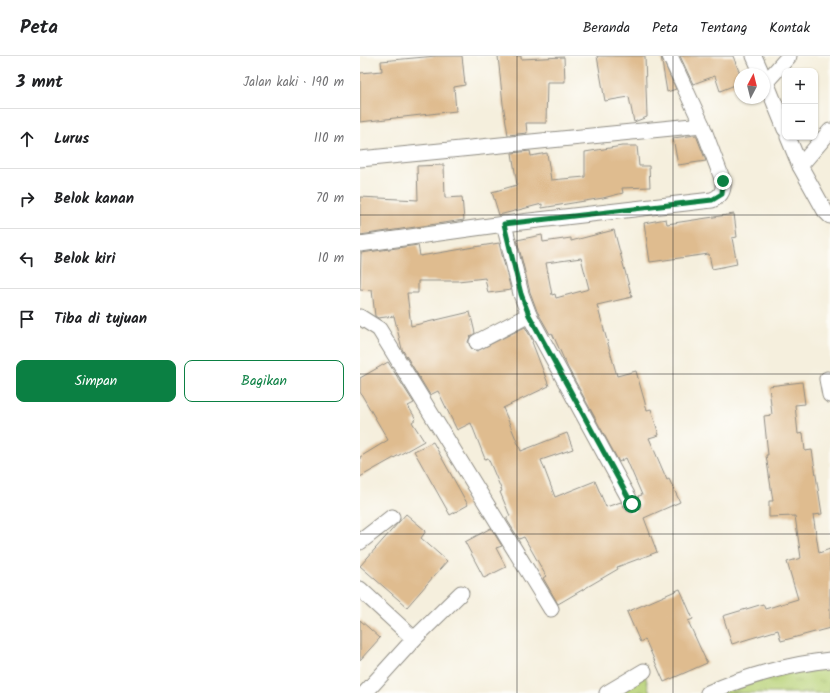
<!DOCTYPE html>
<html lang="id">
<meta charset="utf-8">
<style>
body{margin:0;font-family:Kalam,sans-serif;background:#f2f2f2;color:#202124}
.controls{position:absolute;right:12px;top:12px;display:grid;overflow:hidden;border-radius:8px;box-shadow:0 1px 3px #0004}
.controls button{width:36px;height:36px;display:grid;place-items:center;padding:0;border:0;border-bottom:1px solid #e0e0e0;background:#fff;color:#202124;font:20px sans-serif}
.compass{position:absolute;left:374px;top:12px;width:36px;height:36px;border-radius:50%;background:#fff;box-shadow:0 1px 3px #0004;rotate:7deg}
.stop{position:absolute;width:12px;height:12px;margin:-9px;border:3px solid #0b8043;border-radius:50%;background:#fff}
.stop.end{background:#0b8043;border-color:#fff;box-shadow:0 1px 4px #0008}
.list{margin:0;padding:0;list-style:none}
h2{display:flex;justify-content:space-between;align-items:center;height:52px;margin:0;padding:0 16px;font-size:17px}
h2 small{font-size:13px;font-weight:400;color:#757577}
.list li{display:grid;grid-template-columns:26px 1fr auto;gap:12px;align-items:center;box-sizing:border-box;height:60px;padding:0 16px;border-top:1px solid #e0e0e0}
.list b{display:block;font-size:15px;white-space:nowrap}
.list em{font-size:13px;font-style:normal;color:#757577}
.actions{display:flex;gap:8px;padding:12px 16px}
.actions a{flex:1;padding:9px 0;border:1px solid #0b8043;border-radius:8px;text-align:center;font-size:14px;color:#0b8043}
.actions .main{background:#0b8043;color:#fff}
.icon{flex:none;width:22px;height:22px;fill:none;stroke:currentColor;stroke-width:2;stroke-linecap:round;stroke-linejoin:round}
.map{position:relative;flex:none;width:470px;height:637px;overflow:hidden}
header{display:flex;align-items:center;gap:24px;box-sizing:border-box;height:56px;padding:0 20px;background:#fff;border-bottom:1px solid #e0e0e0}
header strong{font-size:19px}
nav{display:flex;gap:22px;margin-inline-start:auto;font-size:14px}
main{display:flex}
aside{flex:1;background:#fff}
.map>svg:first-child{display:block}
</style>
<header>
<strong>Peta</strong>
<nav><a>Beranda</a><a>Peta</a><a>Tentang</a><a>Kontak</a></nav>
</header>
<main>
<aside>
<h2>3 mnt<small>Jalan kaki · 190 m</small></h2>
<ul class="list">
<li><svg class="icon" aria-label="ahead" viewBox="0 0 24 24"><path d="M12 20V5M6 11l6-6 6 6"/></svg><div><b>Lurus</b></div><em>110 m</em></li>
<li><svg class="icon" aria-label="right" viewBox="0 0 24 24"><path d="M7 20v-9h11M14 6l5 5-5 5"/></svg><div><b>Belok kanan</b></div><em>70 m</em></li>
<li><svg class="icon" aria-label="left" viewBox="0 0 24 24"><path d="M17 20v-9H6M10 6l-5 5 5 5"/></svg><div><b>Belok kiri</b></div><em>10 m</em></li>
<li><svg class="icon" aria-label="arrive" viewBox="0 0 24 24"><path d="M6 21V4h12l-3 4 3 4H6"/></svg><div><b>Tiba di tujuan</b></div></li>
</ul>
<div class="actions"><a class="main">Simpan</a><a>Bagikan</a></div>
</aside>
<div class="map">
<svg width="470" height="637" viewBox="0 0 470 637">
<defs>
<pattern id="grass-tufts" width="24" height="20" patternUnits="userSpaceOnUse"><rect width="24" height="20" fill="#b8d277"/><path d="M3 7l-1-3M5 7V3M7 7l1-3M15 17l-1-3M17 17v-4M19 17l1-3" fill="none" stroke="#9eb467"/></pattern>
</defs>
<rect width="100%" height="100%" fill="#fdfcf7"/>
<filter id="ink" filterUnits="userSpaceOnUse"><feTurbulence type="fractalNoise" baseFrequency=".025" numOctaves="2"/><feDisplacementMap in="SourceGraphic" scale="8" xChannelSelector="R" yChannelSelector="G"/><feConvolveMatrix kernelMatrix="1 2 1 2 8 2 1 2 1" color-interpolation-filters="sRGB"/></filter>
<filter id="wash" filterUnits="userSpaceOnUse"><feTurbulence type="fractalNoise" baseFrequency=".012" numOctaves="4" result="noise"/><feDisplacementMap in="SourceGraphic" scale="16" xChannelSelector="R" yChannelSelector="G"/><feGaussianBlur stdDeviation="0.9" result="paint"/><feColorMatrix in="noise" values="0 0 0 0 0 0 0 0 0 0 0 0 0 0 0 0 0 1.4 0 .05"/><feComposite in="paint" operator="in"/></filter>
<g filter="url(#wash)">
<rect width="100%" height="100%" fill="#f5efdd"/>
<g fill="url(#grass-tufts)" stroke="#727e51">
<polygon points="470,605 470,637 348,637"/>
<polygon points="284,615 290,637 247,637"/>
</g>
<g id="blocks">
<g fill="#dfbc8f" fill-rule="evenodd">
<polygon points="76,0 102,0 105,29 94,31 96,55 0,66 0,17 22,15 21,5"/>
<polygon points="138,0 161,0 161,3 204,1 205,26 187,26 186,67 166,67 167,77 148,79 143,48"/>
<polygon points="237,0 285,0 287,61 274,66 269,41 245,45"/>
<polygon points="301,0 316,33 307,36"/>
<polygon points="320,0 373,0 380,18 380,27 360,35 355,20 333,28"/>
<polygon points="336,79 346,105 318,109 313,82"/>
<polygon points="262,90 277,90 279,110 289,110 290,131 262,132 263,137 243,142 182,152 182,148 139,159 132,136 157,129 152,97 170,95 171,100 187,97 191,124 225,121 225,96"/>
<polygon points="84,109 85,142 102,141 104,164 0,179 0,141 58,144 57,110"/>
<polygon points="374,158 377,181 372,182 377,208 352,213 349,198 290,206 284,167 306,163 307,168"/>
<path d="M254,174L272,241L237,249L257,320L276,315L287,354L291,353L299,379L289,382L307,424L309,423L320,446L284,462L297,496L257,511L258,513L198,548L183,522L186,520L164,481L159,483L147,464V461L150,460L140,436L142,435L128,402L125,403L111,367L97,374L78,335L70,339L42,293L34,260L18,262L15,260L12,234L0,233L1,197L58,189L60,200L139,187L151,234L128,237L125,222L98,225H58V237H47L51,270L110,256L115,277L110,281L108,286L112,293L117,295L165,271L173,285L172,286L189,330L143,352L161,395L207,377L213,393L181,404L195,441L235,425L246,451L261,446L267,455L272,457L280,452L281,448L278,440L282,439L266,402L259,406L208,312L192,277L190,278L177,255L170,236L157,184L182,179L183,186L211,182V185ZM221,202L229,233L196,242L195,238L192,239L186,207Z"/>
<polygon points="28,306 54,347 48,350 56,363 52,366 64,385 0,421 0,401 28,384 0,336 0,322"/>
<polygon points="442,326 445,348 435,349 438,378 443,377 445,395 452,394 462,458 453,459 459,497 470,493 470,572 421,585 418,574 372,588 363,560 403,548 405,553 438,543 427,506 441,502 435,460 409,461 409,445 413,445 406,399 408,399 404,360 412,359 409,330"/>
<polygon points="73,386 108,449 90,459 54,395"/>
<polygon points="46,458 66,475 61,482 87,505 47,551 0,510"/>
<polygon points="131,472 142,490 136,492 146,511 124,522 105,486"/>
<polygon points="320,533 333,563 328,565 347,607 304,626 285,583 280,586 267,556"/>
<polygon points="0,564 20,582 0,604"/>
</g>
</g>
</g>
<g filter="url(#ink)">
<use href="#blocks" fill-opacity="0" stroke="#908d84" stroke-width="1"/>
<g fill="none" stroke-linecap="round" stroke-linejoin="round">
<defs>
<g id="street">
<polyline points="394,0 402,18"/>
<polyline points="404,21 425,73"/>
<polyline points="406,26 429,0"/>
<polyline points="428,81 440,110 465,155 470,160"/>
<polyline points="0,103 342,69"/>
<polyline points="440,110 470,75"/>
<polyline points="144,168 161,238 169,259 272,448"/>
<path d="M0,188L144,168L352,144C362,140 364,134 363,125L342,69L310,0"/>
<polyline points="0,261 19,273 191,553"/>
<polyline points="117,286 169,259"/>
<polyline points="467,323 470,339"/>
<polyline points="0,486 32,461"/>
<polyline points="0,533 54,583"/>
<polyline points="5,637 54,583 101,537"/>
<polyline points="247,637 284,615"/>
<path d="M348,637C384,621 430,608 470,604"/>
</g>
</defs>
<use href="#street" stroke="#908d84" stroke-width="17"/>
<use href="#street" stroke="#fff" stroke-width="15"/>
</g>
</g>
<g fill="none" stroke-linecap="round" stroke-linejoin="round" filter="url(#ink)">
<polyline stroke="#0b8043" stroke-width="5" points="272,448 169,259 161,238 144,168 352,144 362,138 363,125"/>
</g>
<path fill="none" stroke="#2b2b2b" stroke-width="1" stroke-opacity="0.55" d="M157,0V637M313,0V637M0,159H470M0,318H470M0,478H470"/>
</svg>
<div class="controls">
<button>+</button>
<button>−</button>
</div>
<svg class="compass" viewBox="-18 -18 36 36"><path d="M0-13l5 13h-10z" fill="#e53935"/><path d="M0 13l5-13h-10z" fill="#757577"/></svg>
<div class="stop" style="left:272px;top:448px"></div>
<div class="stop end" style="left:363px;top:125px"></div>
</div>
</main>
